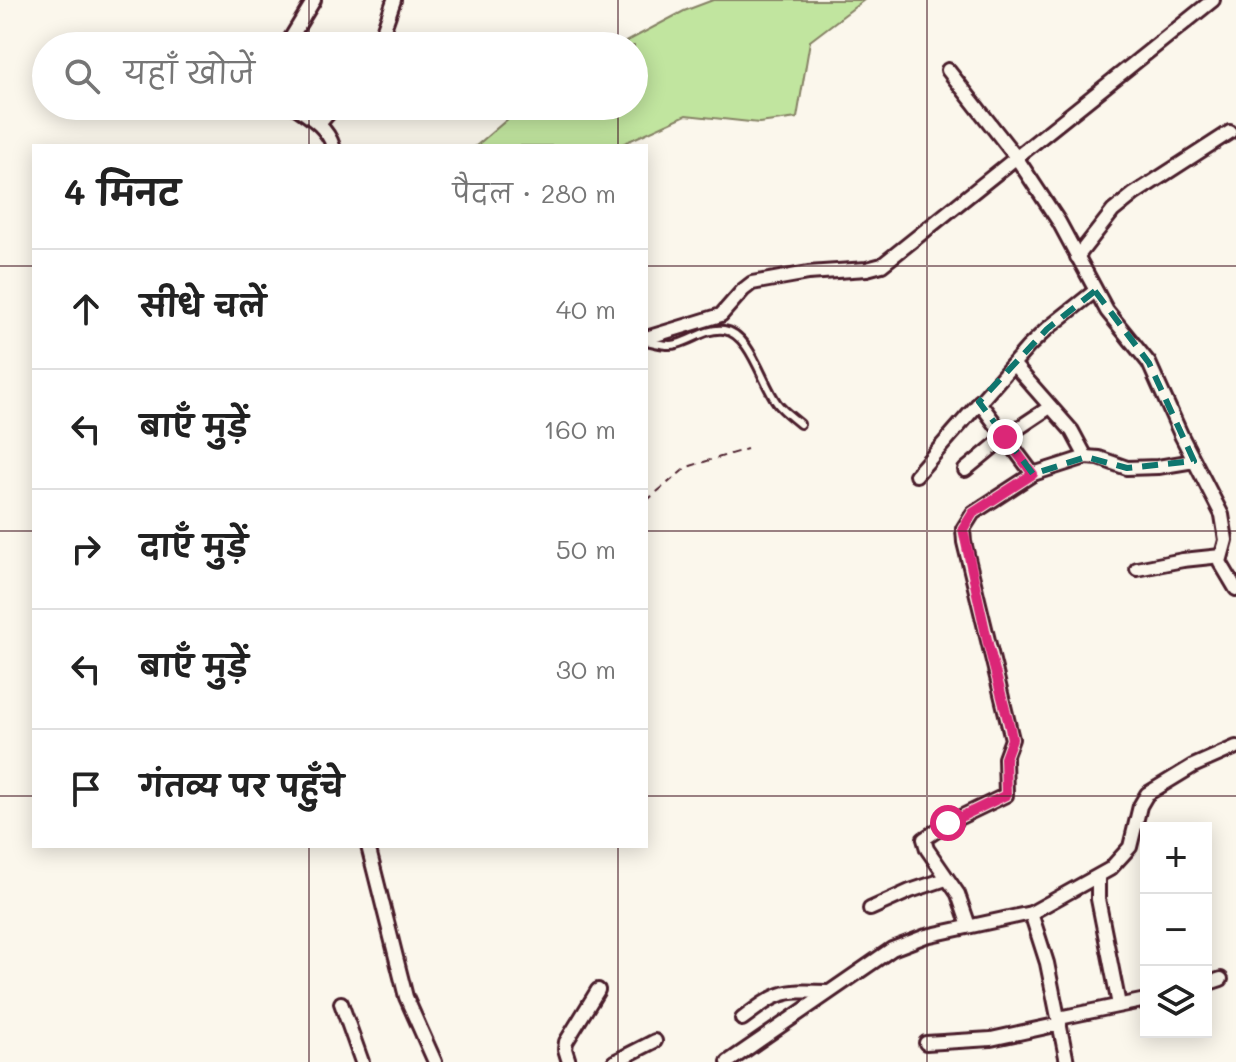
<!DOCTYPE html>
<html lang="hi">
<meta charset="utf-8">
<style>
body{margin:0;font-family:Mali,"Playpen Sans Deva",sans-serif;background:#f6f6f6;color:#222}
.controls{position:absolute;right:24px;bottom:24px;display:grid;overflow:hidden;border-radius:0px;box-shadow:0 4px 20px #0003}
.controls button{width:72px;height:72px;display:grid;place-items:center;padding:0;border:0;border-bottom:2px solid #e0e0e0;background:#fff;color:#222;font:40px sans-serif}
.stop{position:absolute;width:24px;height:24px;margin:-18px;border:6px solid #db2777;border-radius:50%;background:#fff}
.stop.end{background:#db2777;border-color:#fff;box-shadow:0 2px 8px #0008}
.list{margin:0;padding:0;list-style:none}
h2{display:flex;justify-content:space-between;align-items:center;height:104px;margin:0;padding:0 32px;font-size:34px}
h2 small{font-size:26px;font-weight:400;color:#767676}
.list li{display:grid;grid-template-columns:52px 1fr auto;gap:24px;align-items:center;box-sizing:border-box;height:120px;padding:0 32px;border-top:2px solid #e0e0e0}
.list b{display:block;font-size:30px;white-space:nowrap}
.list em{font-size:26px;font-style:normal;color:#767676}
.icon{flex:none;width:44px;height:44px;fill:none;stroke:currentColor;stroke-width:2;stroke-linecap:round;stroke-linejoin:round}
.map{position:relative;flex:none;width:1236px;height:1062px;overflow:hidden}
.search{position:absolute;background:#fff;box-shadow:0 4px 20px #0003;left:32px;top:32px;width:616px;height:88px;display:flex;align-items:center;gap:20px;box-sizing:border-box;padding:0 28px;border-radius:44px;color:#767676;font-size:30px}
.panel{position:absolute;background:#fff;box-shadow:0 4px 20px #0003;left:32px;top:144px;width:616px;height:704px;border-radius:0px}
.map>svg:first-child{display:block}
</style>
<div class="map">
<svg width="1236" height="1062" viewBox="0 0 1236 1062">
<rect width="100%" height="100%" fill="#fbf7ec"/>
<filter id="ink" filterUnits="userSpaceOnUse"><feTurbulence type="fractalNoise" baseFrequency=".0125" numOctaves="2"/><feDisplacementMap in="SourceGraphic" scale="16" xChannelSelector="R" yChannelSelector="G"/><feConvolveMatrix kernelMatrix="1 2 1 2 8 2 1 2 1" color-interpolation-filters="sRGB"/></filter>
<g filter="url(#ink)">
<polygon fill="#c1e59f" stroke="#868265" stroke-width="2" points="713,0 864,0 810,41 797,118 759,123 686,115 618,146 476,146 523,106 634,106 634,46 618,46 684,11"/>
<g fill="none" stroke-linecap="round" stroke-linejoin="round">
<defs>
<path id="service" d="M646,341C656,343 667,347 677,344C693,340 706,328 724,330C750,333 762,383 777,403C783,411 792,417 800,424"/>
<g id="minor">
<polyline points="286,46 314,0"/>
<polyline points="378,46 394,0"/>
<polyline points="948,70 1016,157 1059,222 1107,311 1149,363 1182,437 1222,515 1226,540 1220,562 1236,589"/>
<path d="M294,106C310,117 327,127 333,146"/>
<polyline points="319,124 335,106"/>
<polyline points="1077,257 1113,211 1134,194 1230,132"/>
<polyline points="646,338 721,315 743,290 752,283 808,273 867,269 882,265 1213,0"/>
<polyline points="1014,365 1072,431 1086,457"/>
<polyline points="979,402 1033,474"/>
<polyline points="965,470 1005,437 1050,407"/>
<polyline points="916,475 1028,347 1047,329 1095,291"/>
<polyline points="1137,569 1183,560 1221,556"/>
<polyline points="368,846 406,997 435,1062"/>
<polyline points="1098,877 1098,899 1119,1005"/>
<polyline points="870,909 910,891 946,879"/>
<polyline points="1031,913 1047,963 1067,1062"/>
<polyline points="969,926 958,894 927,849 924,839 948,823 1006,795 1005,758 1012,739 964,542 963,529 973,513 1033,474 1086,457 1099,458 1127,468 1158,467 1194,461"/>
<polyline points="1206,984 1221,979"/>
<polyline points="341,1003 362,1062"/>
<polyline points="1059,1018 1146,1000"/>
<path d="M742,1019C778,992 781,990 827,992"/>
<polyline points="926,1043 991,1039 1060,1024"/>
<polyline points="569,1062 565,1049 566,1042 598,990"/>
<polyline points="614,1062 655,1041"/>
<polyline points="728,1062 892,949 926,936 1031,913 1110,869 1130,847 1140,806 1147,794 1193,766 1236,747"/>
</g>
</defs>
<use href="#service" stroke="#4a1f2b" stroke-width="12"/>
<use href="#minor" stroke="#4a1f2b" stroke-width="18"/>
<g stroke="#4a1f2b" stroke-width="2" stroke-dasharray="8 6" stroke-linecap="butt">
<polyline points="646,501 687,467 747,449"/>
<polyline points="34,604 34,605"/>
</g>
<use href="#service" stroke="#fbf7ec" stroke-width="6"/>
<use href="#minor" stroke="#fbf7ec" stroke-width="12"/>
</g>
</g>
<g fill="none" stroke-linecap="round" stroke-linejoin="round" filter="url(#ink)">
<polyline stroke="#db2777" stroke-width="10" points="948,823 1006,795 1005,758 1012,739 1010,728 988,644 963,529 973,513 1033,474 1005,437"/>
</g>
<path fill="none" stroke="#0f766e" stroke-width="6" stroke-dasharray="16 10" stroke-linejoin="round" d="M1095,291L1149,363L1194,461L1127,468L1086,457L1033,474L979,402L1047,329Z"/>
<path fill="none" stroke="#4a1f2b" stroke-width="2" stroke-opacity="0.55" d="M309,0V46M618,0V46M927,0V1062M309,106V146M618,106V146M0,266H34M646,266H1236M0,531H34M646,531H1236M0,796H34M646,796H1236M309,846V1062M618,846V1062"/>
</svg>
<div class="controls">
<button>+</button>
<button>−</button>
<button><svg class="icon" aria-label="layers" viewBox="0 0 24 24"><path d="M12 4l9 5-9 5-9-5zM3 14l9 5 9-5"/></svg></button>
</div>
<div class="stop" style="left:948px;top:823px"></div>
<div class="stop end" style="left:1005px;top:437px"></div>
<div class="search"><svg class="icon" aria-label="search" viewBox="0 0 24 24"><circle cx="10" cy="10" r="6"/><path d="M15 15l6 6"/></svg>यहाँ खोजें</div>
<section class="panel">
<h2>4 मिनट<small>पैदल · 280 m</small></h2>
<ul class="list">
<li><svg class="icon" aria-label="ahead" viewBox="0 0 24 24"><path d="M12 20V5M6 11l6-6 6 6"/></svg><div><b>सीधे चलें</b></div><em>40 m</em></li>
<li><svg class="icon" aria-label="left" viewBox="0 0 24 24"><path d="M17 20v-9H6M10 6l-5 5 5 5"/></svg><div><b>बाएँ मुड़ें</b></div><em>160 m</em></li>
<li><svg class="icon" aria-label="right" viewBox="0 0 24 24"><path d="M7 20v-9h11M14 6l5 5-5 5"/></svg><div><b>दाएँ मुड़ें</b></div><em>50 m</em></li>
<li><svg class="icon" aria-label="left" viewBox="0 0 24 24"><path d="M17 20v-9H6M10 6l-5 5 5 5"/></svg><div><b>बाएँ मुड़ें</b></div><em>30 m</em></li>
<li><svg class="icon" aria-label="arrive" viewBox="0 0 24 24"><path d="M6 21V4h12l-3 4 3 4H6"/></svg><div><b>गंतव्य पर पहुँचे</b></div></li>
</ul>
</section>
</div>
